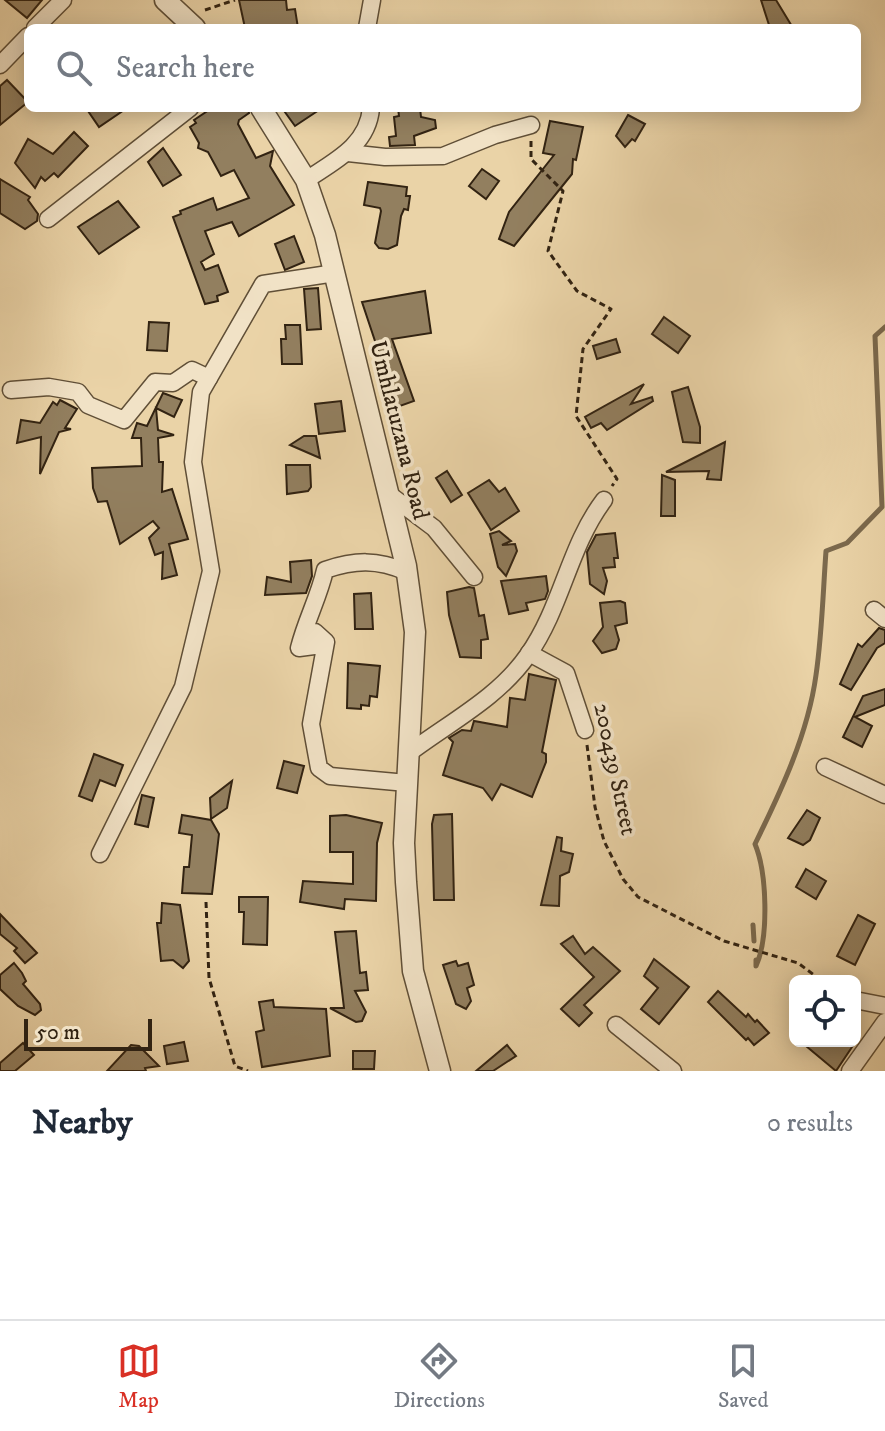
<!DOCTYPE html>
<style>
body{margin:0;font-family:"IM FELL DW Pica",serif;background:#f2f2f3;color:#1f2937}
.controls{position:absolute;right:24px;bottom:24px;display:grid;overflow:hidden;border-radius:12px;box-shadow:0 4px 20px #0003}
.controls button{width:72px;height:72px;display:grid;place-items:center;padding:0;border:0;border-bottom:2px solid #e0e1e3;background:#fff;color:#1f2937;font:40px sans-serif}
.scale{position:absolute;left:24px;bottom:20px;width:128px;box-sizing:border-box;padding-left:8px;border:4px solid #322312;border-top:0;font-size:22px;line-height:28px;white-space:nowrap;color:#322312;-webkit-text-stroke:6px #f1e2c6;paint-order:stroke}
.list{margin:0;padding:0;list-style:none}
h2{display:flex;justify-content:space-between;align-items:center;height:104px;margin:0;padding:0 32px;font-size:34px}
h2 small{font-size:26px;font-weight:400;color:#747a83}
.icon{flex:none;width:44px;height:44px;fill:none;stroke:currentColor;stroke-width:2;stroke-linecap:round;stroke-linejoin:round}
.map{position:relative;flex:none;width:885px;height:1071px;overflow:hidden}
.search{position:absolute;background:#fff;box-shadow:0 4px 20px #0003;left:24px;right:24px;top:24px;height:88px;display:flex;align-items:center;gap:20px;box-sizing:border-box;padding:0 28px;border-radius:12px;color:#747a83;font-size:30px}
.sheet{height:248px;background:#fff}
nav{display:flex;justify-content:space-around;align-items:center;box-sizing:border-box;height:112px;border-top:2px solid #e0e1e3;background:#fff;font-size:22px;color:#747a83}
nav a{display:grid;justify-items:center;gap:4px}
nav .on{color:#d93025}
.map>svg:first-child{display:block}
</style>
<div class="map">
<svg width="885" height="1071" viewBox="0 0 885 1071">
<rect width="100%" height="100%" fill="#ead3a7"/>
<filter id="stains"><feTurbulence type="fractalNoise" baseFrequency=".0025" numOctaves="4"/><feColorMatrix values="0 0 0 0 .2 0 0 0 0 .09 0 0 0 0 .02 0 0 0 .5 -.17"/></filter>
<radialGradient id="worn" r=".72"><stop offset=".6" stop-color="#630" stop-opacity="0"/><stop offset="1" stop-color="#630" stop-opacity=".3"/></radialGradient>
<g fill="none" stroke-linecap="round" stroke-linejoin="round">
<g stroke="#7b694d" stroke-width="5">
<polyline points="753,925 754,941"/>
<path d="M756,960V966C769,937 767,873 755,844C781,791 808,734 816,675C822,634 823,592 826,551L847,543L882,507L875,336L885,327"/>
</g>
</g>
<g fill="#927f5f" stroke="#322312" stroke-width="2">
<polygon points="5,0 42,0 27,18"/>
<polygon points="239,0 286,0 287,10 295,9 298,28 245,28"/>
<polygon points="761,0 776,0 793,28 770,28"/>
<polygon points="7,80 28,102 0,125 0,86"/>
<polygon points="86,108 127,108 99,127"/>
<polygon points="212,108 248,108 249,113 239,120 238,124 256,158 273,151 270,166 294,205 239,236 232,222 205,231 214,254 201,262 205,270 218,265 228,292 217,296 218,301 205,304 173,217 181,214 180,211 213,198 217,210 249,198 234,170 221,176 208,152 198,148 199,143 190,127 196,123 194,120"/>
<polygon points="282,108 322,108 295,126"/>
<polygon points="398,108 420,108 421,117 435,120 436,128 414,136 415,145 390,146 389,137 396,136 394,117 399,116"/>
<polygon points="628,115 645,124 635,141 632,139 625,147 616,136"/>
<polygon points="550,121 583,127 576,160 573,159 572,174 514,246 499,239 509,212 554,155 543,153"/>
<polygon points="74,132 88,146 58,177 54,173 45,181 41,177 35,188 15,163 28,139 53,154"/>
<polygon points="163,148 181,175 163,186 148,162"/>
<polygon points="482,169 499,181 486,199 469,186"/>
<polygon points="0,179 30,197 28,200 38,214 37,221 25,229 0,213"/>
<polygon points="368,182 407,187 406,196 410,196 408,210 404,209 401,216 397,245 388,249 379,248 375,243 381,211 380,208 364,205"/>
<polygon points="118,201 139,227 99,254 78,227"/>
<polygon points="294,236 304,262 285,270 275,244"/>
<polygon points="318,288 321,329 307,330 304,289"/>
<polygon points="425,291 431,333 392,339 414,401 397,407 362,302"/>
<polygon points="664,317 690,336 678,353 652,334"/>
<polygon points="149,322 169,323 167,351 147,350"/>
<polygon points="285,325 300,325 302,364 282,364 281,339 286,339"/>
<polygon points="616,339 620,352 597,359 593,346"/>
<polygon points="644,384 631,404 652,397 653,401 607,430 601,423 591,428 585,417"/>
<polygon points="688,387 700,427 700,443 683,442 672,392"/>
<polygon points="163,393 182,400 174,417 156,408 158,430 174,435 158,438 159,462 163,462 162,492 172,489 188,539 169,544 177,575 162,579 163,552 155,555 149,538 159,528 153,521 120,544 107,501 98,502 93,488 92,468 142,466 141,438 132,438 137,423 147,426"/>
<polygon points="60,400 77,409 65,428 71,429 59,432 40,474 41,437 17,443 21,420 40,423 53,402 57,405"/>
<polygon points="341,401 345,431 319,434 315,404"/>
<polygon points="304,436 316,436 320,458 290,445"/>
<polygon points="725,442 721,480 707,479 709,471 666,472"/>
<polygon points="286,465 310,465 311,487 308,491 287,494"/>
<polygon points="447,471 462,495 451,502 436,478"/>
<polygon points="662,475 675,480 675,516 661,516"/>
<polygon points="489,480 499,492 505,488 519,511 491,530 468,493"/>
<polygon points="499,531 511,541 502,545 515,544 517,551 506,576 498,567 490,534"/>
<polygon points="615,533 618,558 614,558 615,567 603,568 607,581 604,594 590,584 587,552 596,535"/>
<polygon points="311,560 312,576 306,593 265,595 267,577 291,582 290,562"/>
<polygon points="546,576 548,591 545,599 526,603 528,610 509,614 501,581"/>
<polygon points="469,587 474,588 479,616 484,615 488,639 481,640 481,658 460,657 449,615 447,592"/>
<polygon points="371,593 373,629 355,629 354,594"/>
<polygon points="620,601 625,603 627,623 615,626 619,640 616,649 602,653 593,641 603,627 600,603"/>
<polygon points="879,628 885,630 885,643 877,648 851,690 840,684 858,644 862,647"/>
<polygon points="348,663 380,666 377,697 370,696 369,706 361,705 361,709 347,708"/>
<polygon points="529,674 556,680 542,752 546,754 546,762 532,797 501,784 492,800 483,788 443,775 453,742 449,738 462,730 471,731 474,721 507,727 510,698 525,700"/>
<polygon points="885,689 885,705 855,717 872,726 862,747 843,737 863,696"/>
<polygon points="94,754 123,765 115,786 100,780 92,801 79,796"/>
<polygon points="284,761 304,766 297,793 277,788"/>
<polygon points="232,781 227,808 211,819 210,798"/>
<polygon points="142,795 154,798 148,827 135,824"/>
<polygon points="807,810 820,818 810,840 803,845 788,838"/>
<polygon points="452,814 454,900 434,900 432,824 434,815"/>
<polygon points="182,815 211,820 219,834 212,894 182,893 184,867 189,867 192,835 179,833"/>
<polygon points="346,815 382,823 377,843 376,901 345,899 344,909 300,902 303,881 353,884 353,852 330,852 330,816"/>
<polygon points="557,837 562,838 561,851 573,854 569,872 560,876 559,906 541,905"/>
<polygon points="806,869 826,881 816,899 796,887"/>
<polygon points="239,897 268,897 267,945 243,944 244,912 239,912"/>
<polygon points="162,903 180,905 189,961 183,968 173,960 161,961 157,923 161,923"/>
<polygon points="0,914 37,953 25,963 14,951 17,948 0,934"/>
<polygon points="858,915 875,924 855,965 837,956"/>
<polygon points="356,931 360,973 366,972 368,990 355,991 366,1012 362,1021 356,1022 330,1008 344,1008 335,932"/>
<polygon points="573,936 585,954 593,947 620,971 584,1005 592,1013 579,1026 561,1009 594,977 561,944"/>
<polygon points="654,959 689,987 659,1024 641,1009 658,988 644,976"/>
<polygon points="456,961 458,966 468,963 474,985 467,988 471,1001 466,1009 456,1004 443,965"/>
<polygon points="14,963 22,973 26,981 23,984 40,1004 41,1010 35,1015 18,1006 0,989 0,975"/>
<polygon points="718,991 746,1017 748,1014 755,1022 757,1020 769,1033 754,1045 748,1038 746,1040 708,1002"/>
<polygon points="273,1000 274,1007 326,1009 330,1056 262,1067 256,1032 264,1030 259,1002"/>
<polygon points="800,1041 856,1041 836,1071"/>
<polygon points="184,1042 188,1061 167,1064 164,1046"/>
<polygon points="23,1043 34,1055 15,1071 0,1071 0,1063"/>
<polygon points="131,1045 139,1046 159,1066 145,1068 146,1071 107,1071"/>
<polygon points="507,1045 516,1056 493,1071 476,1071"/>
<polygon points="353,1051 375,1051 374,1069 353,1069"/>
</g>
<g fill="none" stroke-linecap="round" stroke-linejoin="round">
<defs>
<g id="minor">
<polyline points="35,28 63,0"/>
<polyline points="367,28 372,0"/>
<polyline points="0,65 28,36"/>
<polyline points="348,153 385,157 443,156 495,135 531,125"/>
<path d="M306,180C335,161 368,145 371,108"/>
<polyline points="48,219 190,108"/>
<polyline points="11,390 49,387 78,392 88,405 124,420 155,382 173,383 192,370 209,378"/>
<polyline points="390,495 434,528 474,577"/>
<polyline points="874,610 885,619"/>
<polyline points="529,653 566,673 585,730"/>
<path d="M409,753C450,722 498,698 528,655C562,607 569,546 604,500"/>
<polyline points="825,767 885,795"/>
<path d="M407,783L330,776L319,768L311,724L326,642L315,632L314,646L299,648C306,620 319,597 325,570C355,560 377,559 407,572"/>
<polyline points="100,854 183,687 211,571 193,462 201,392 263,284 335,273"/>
<polyline points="855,1000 885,1006"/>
<polyline points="616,1025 673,1071"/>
<polyline points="850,1071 885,1022"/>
</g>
<g id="tertiary">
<polyline points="165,0 195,28"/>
<polyline points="261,108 306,180 325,235 406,566 415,632 404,843 406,882 413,971 440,1071"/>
</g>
</defs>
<use href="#minor" stroke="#604f37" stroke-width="19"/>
<use href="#tertiary" stroke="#604f37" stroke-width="23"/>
<g stroke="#322312" stroke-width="3" stroke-dasharray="6 4" stroke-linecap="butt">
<polyline points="205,10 235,0"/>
<polyline points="531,141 531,159 563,191 548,251 577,291 611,309 583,349 576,416 617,479 612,486"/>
<polyline points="587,745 595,807 604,841 623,879 638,897 724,941 798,963 822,981"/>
<polyline points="206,902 209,978 235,1066 248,1071"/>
</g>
<use href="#minor" stroke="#f1e2c6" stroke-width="16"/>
<use href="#tertiary" stroke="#f1e2c6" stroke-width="20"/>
</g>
<g text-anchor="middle" stroke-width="7" stroke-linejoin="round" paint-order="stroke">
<g font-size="24" fill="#322312" stroke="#f1e2c6">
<text transform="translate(400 430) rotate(76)" y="8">Umhlatuzana Road</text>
<text transform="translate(616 769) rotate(78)" y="8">200439 Street</text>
</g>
</g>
<rect width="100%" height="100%" filter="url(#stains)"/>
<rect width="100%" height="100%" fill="url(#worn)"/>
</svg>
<div class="controls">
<button><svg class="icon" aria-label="locate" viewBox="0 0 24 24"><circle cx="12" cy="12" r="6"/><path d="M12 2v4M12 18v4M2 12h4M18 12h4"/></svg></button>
</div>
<div class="scale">50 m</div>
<div class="search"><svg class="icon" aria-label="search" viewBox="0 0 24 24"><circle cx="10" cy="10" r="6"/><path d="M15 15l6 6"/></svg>Search here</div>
</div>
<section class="sheet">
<h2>Nearby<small>0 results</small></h2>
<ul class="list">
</ul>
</section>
<nav>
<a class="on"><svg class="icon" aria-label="map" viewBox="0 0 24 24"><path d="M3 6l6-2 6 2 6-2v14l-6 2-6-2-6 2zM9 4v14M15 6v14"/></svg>Map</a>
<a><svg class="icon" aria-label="directions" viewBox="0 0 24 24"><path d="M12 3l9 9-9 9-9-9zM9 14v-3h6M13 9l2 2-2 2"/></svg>Directions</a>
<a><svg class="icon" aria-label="saved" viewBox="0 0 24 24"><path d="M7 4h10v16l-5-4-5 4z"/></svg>Saved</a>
</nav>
